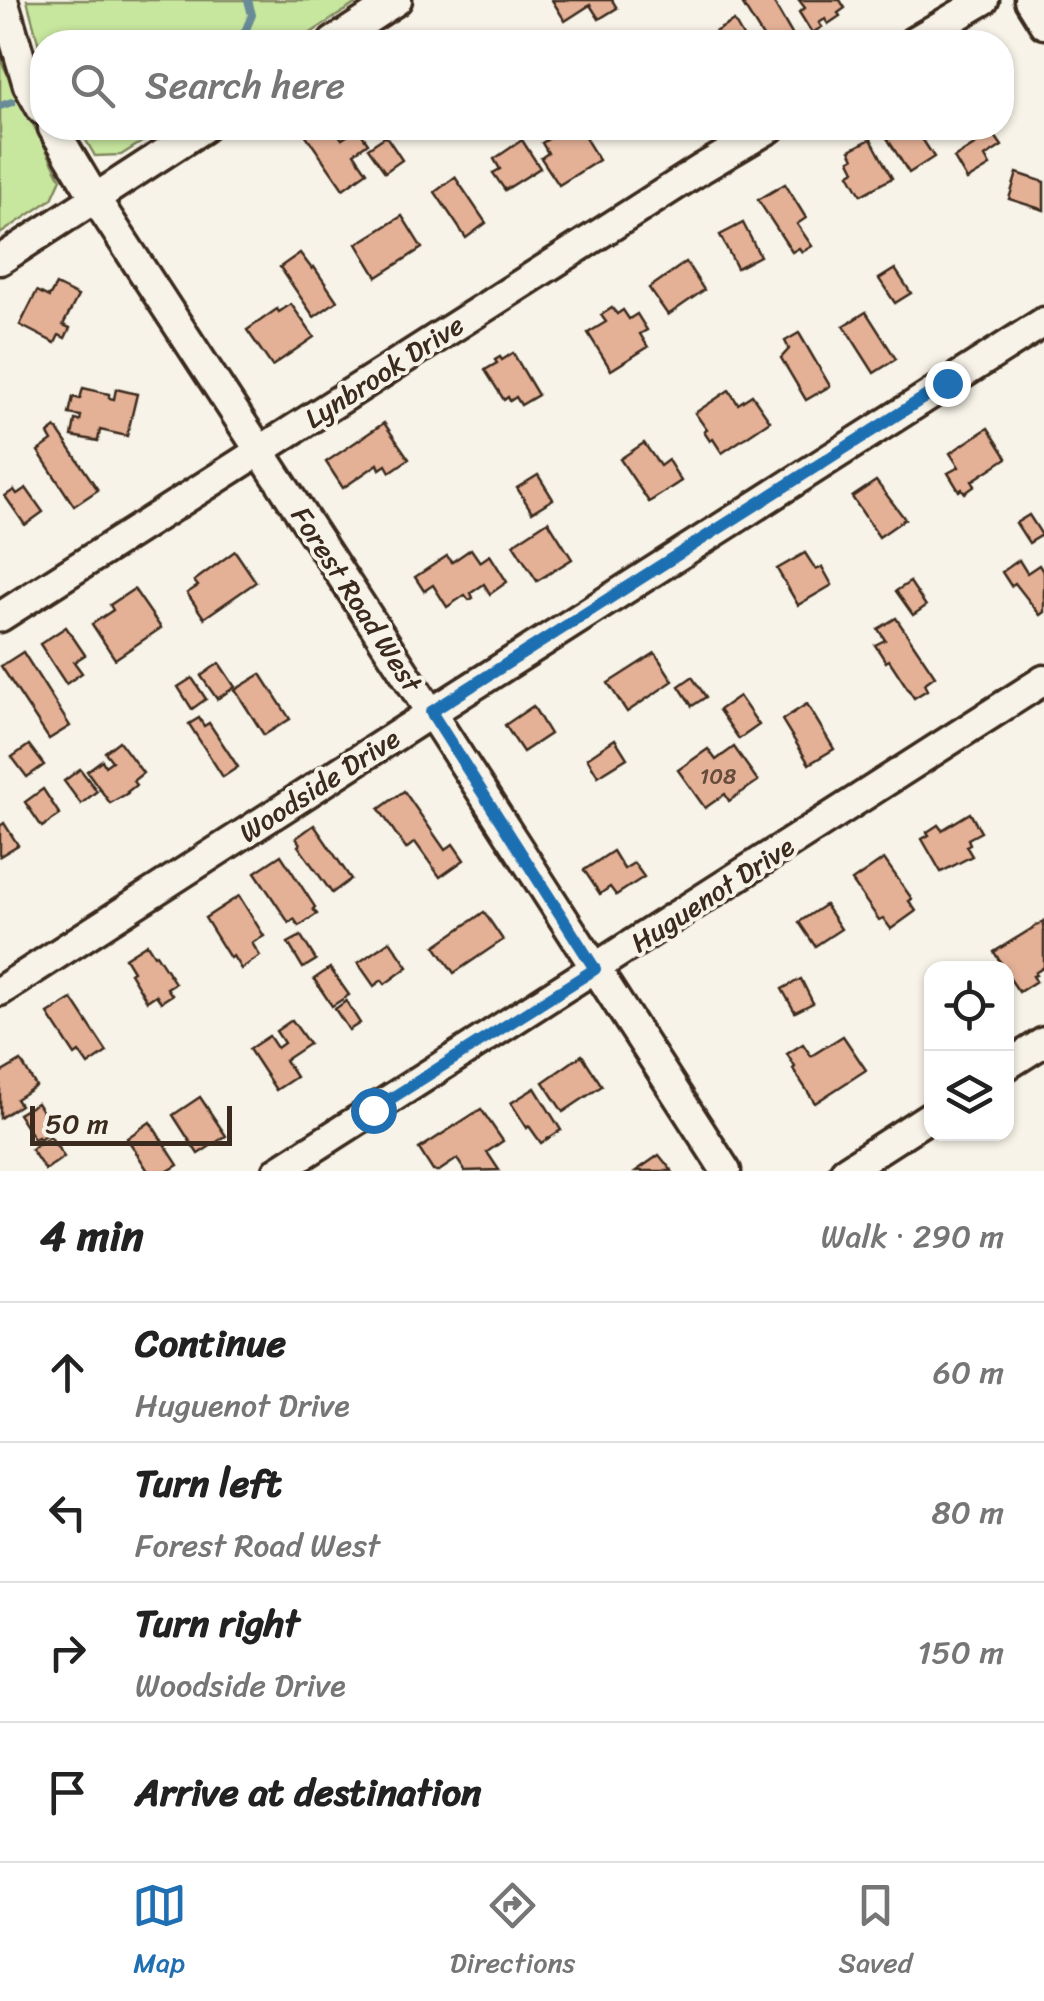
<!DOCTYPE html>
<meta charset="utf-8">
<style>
body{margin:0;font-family:Sriracha,sans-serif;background:#f2f2f2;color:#222}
.controls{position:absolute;right:30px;bottom:30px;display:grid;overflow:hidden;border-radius:20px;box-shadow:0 2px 8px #0004}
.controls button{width:90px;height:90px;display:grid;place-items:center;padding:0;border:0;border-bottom:2px solid #e0e0e0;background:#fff;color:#222;font:50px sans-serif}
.scale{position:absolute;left:30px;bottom:25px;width:202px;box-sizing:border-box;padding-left:10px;border:5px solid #3b2a1e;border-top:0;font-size:28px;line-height:35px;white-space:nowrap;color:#3b2a1e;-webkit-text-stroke:8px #f7f3e8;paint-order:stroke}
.stop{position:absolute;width:30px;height:30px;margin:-22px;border:8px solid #1f6fb2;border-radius:50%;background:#fff}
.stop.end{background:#1f6fb2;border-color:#fff;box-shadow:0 2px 10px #0008}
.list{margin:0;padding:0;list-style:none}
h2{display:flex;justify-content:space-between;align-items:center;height:130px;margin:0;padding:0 40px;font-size:42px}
h2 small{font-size:32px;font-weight:400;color:#767676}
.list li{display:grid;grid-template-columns:65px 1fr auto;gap:30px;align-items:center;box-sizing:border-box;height:140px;padding:0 40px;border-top:2px solid #e0e0e0}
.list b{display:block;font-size:38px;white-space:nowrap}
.list p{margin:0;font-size:32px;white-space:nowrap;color:#767676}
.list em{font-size:32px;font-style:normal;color:#767676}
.icon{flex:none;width:55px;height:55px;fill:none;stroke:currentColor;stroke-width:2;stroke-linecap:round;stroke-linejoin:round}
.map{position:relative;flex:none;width:1044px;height:1171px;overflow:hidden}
.search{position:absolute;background:#fff;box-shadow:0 2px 8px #0004;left:30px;right:30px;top:30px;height:110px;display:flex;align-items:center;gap:25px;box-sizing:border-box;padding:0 35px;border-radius:40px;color:#767676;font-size:38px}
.sheet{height:690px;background:#fff}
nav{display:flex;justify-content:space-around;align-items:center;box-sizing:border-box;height:140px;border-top:2px solid #e0e0e0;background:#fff;font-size:28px;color:#767676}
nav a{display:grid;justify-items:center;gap:5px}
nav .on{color:#1f6fb2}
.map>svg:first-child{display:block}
</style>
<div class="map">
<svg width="1044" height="1171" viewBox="0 0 1044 1171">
<rect width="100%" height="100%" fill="#f7f3e8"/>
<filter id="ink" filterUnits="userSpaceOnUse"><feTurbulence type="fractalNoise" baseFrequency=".01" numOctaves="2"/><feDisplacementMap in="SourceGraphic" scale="20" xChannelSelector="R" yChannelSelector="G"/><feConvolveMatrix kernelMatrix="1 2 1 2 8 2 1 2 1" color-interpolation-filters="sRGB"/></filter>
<g filter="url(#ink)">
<g fill="#c7e69e" stroke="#81885e" stroke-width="2.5">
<polygon points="27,0 361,0 297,42 42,42 42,57"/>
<polygon points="0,52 2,63 61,179 52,199 0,234"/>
<polygon points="79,128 164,128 121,155 95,156"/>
</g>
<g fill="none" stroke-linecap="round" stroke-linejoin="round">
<g stroke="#688b97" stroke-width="8">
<polyline points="238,42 241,41 252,15 248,0"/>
<polyline points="0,106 12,102"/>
</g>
</g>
<g fill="#e4b197" stroke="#3b2a1e" stroke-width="2.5">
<polygon points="552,0 612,0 617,8 599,19 590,5 565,21"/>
<polygon points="752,0 772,0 793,36 781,42 766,42 743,5"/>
<polygon points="799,0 840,0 845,8 838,13 840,16 828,24 825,19 819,23 822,27 812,33 799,12 805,8"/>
<polygon points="734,21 746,42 697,42"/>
<polygon points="301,128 334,128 342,139 358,129 368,143 354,153 367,172 343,189"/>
<polygon points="559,128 579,128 599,160 559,185 541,158 548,153 542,143 561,131"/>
<polygon points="896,128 915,128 934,157 909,173 885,135"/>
<polygon points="993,133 1002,146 985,157 990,166 967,180 954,158"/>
<polygon points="386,136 402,160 385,172 368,148"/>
<polygon points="871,139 892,178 861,195 849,174 855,170 850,160 854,158 850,150"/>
<polygon points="522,140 540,168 505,190 493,173 500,169 494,159"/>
<polygon points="1017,173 1044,182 1044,210 1009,199"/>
<polygon points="455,177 486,223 466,238 435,192"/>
<polygon points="785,184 806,218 797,224 812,246 802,252 799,248 792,252 758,200"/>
<polygon points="402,216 422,248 377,277 357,244"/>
<polygon points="743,223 760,256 737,268 720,235"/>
<polygon points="300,253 312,269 314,267 337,301 314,317 280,267"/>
<polygon points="686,262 704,290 668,315 649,288"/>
<polygon points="895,269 911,293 895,303 879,279"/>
<polygon points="56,285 78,296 63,325 70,328 65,338 59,335 55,343 20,325 37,291 49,297"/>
<polygon points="291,304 314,337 272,366 247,330 277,309 279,312"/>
<polygon points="612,308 617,314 623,310 629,319 637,314 647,330 640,334 648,347 611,370 588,333 606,322 601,315"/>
<polygon points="866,312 896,359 874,373 844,326"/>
<polygon points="799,333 830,386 806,400 781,358 789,349 785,341"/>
<polygon points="513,353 538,395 521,405 516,397 510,401 508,397 504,400 485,370 497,363 495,360 500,357 502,360"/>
<polygon points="83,388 109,394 109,398 114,399 116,389 137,394 127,436 100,430 98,441 72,436 75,420 80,421 81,416 69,414 73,397 80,399"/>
<polygon points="729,390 738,404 752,395 770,421 722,453 713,439 710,441 704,432 707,430 695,413"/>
<polygon points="384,423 409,459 390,472 386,465 380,469 378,464 343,488 326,462"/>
<polygon points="56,428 98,490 74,506 38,451 52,441 48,434"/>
<polygon points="988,428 1007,458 972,481 975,486 965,493 962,489 959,491 948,473 959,467 950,453"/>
<polygon points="644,443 660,466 668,460 681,481 649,502 620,459"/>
<polygon points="538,475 553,499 532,512 517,488"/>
<polygon points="876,481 905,519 879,537 852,497"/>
<polygon points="26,488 43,512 25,525 5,496 14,490 17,494"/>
<polygon points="1029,515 1042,535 1029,543 1016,523"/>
<polygon points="548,521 572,559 537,581 513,544"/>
<polygon points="471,549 480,562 490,555 507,582 490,594 484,584 471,593 473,598 469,600 465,595 447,607 433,585 424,591 415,577 447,556 452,562"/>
<polygon points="235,551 256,582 204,618 187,593 198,586 194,581"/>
<polygon points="805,553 816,570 822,567 832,585 798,605 777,569"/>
<polygon points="1019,560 1027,573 1039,565 1044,573 1044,612 1040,615 1015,583 1011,586 1002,572"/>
<polygon points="910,582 926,606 913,615 896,591"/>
<polygon points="134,589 161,628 115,659 92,624 113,610 110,605"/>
<polygon points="896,618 935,676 924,684 927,690 914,698 889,660 886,662 875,645 885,640 878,629"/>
<polygon points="66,627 85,655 74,662 82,673 66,684 40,644"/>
<polygon points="23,652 70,726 49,739 1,666"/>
<polygon points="655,653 673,681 627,712 608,683"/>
<polygon points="219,663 235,687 217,699 201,676"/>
<polygon points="261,674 290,719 264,735 235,690"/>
<polygon points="692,677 706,697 692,706 679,686"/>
<polygon points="192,678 206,699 192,709 178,687"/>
<polygon points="739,696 759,725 739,739 719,710"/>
<polygon points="807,704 834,749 809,764 782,720"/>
<polygon points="533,706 550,734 523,752 505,725"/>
<polygon points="199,718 204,726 209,723 238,767 223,777 189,724"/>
<polygon points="615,739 627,758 598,776 587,758"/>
<polygon points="119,741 143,773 133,781 136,785 127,792 128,793 110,803 87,771 102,760 105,766 112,761 105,752"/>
<polygon points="29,745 44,765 27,777 12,757"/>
<polygon points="734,747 758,781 729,801 725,794 705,808 678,770 708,749 716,760"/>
<polygon points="80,769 97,791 81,804 64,781"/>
<polygon points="43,789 60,815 42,827 25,802"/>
<polygon points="404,791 445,850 453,844 464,860 440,877 415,842 406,849 379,809"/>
<polygon points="970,813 981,832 968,839 970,844 966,846 972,856 941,872 922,839 929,835 927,832 938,825 942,830"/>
<polygon points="4,823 18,845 0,856 0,826"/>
<polygon points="314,825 351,879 332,893 298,846 300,844 296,838"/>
<polygon points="613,851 624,869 634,863 644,877 616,895 610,887 600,894 584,870"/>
<polygon points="281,855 315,907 313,909 317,914 299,926 294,919 289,923 255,872"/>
<polygon points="884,859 912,899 909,901 916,911 891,929 883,918 879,920 852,881"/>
<polygon points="239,896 264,936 252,943 260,956 241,969 233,956 230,958 205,918"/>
<polygon points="825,905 841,929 815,946 799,922"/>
<polygon points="484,912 503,940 454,973 435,946"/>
<polygon points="1044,921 1044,967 1035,973 1036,975 1033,976 1036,981 1019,992 1006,973 1006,968 1004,968 994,952"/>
<polygon points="301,936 316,960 303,968 288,943"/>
<polygon points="390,941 408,967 385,984 382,980 374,986 358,963"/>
<polygon points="147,944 154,955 156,954 175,983 167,988 172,995 161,1002 156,995 147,1001 130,973 133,971 125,958"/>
<polygon points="330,968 349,995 332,1006 314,979"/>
<polygon points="801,979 813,1003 795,1012 782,989"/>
<polygon points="72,999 107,1052 88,1065 79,1052 75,1055 48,1014"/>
<polygon points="346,1001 360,1023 349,1030 335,1009"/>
<polygon points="292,1020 309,1044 285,1060 296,1077 276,1090 249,1049 269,1036 277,1048 284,1043 276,1031"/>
<polygon points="843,1036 866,1070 815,1103 793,1069 795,1067 787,1054 803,1044 811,1056"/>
<polygon points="582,1055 602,1086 563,1112 543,1082"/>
<polygon points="21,1061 36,1086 16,1099 20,1105 0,1118 0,1069 2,1072"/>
<polygon points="535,1088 561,1130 541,1143 529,1126 527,1128 511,1103"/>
<polygon points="200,1097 226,1136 198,1154 173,1115"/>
<polygon points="37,1103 53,1128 49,1130 50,1132 39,1139 38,1137 34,1139 18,1114"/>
<polygon points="481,1109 503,1141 487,1152 499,1170 465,1171 457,1159 439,1171 433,1171 419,1149"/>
<polygon points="150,1122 178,1165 168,1171 148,1171 127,1138"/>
<polygon points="50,1136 64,1157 45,1170 31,1149"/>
<polygon points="659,1155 672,1171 636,1171"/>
</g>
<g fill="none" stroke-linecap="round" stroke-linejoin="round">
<defs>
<g id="minor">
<polyline points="3,0 28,85 42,110"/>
<polyline points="1029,0 1044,24"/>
<polyline points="333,42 397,0"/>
<polyline points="913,42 984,0"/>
<polyline points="53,128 95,198 431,713 726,1171"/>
<polyline points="0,260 203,128"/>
<polyline points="0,617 701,169 770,128"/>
<polyline points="0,991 431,713 1044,322"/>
<polyline points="1006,1066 1044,1042"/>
<polyline points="278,1171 1044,680"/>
<polyline points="845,1171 932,1115"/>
</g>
</defs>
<use href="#minor" stroke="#3b2a1e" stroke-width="35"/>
<use href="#minor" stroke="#f7f3e8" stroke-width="28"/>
</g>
</g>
<g fill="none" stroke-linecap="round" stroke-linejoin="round" filter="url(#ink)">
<polyline stroke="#1f6fb2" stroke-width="12" points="373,1110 595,969 431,712 947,383"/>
</g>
<g text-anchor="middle" stroke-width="8" stroke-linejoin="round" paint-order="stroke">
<g font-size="22" fill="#654c3c">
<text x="718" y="784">108</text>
</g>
<g font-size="28" fill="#3b2a1e" stroke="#f7f3e8">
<text transform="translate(384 371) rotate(-33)" y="10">Lynbrook Drive</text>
<text transform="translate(357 599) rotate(57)" y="10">Forest Road West</text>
<text transform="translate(319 785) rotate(-33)" y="10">Woodside Drive</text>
<text transform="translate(712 894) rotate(-33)" y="10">Huguenot Drive</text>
</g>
</g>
</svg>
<div class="controls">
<button><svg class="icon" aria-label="locate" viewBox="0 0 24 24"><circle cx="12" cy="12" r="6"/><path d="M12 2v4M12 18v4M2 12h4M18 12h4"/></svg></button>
<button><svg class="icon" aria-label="layers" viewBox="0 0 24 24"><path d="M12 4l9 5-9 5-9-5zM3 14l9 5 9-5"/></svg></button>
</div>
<div class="scale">50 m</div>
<div class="stop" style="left:373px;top:1110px"></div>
<div class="stop end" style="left:947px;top:383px"></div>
<div class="search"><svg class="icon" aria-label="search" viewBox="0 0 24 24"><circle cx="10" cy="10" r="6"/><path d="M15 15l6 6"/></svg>Search here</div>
</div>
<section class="sheet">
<h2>4 min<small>Walk · 290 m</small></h2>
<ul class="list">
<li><svg class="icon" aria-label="ahead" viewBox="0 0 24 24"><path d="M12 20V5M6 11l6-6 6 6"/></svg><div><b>Continue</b><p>Huguenot Drive</p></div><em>60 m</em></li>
<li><svg class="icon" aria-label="left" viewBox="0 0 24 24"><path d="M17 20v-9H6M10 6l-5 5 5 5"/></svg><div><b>Turn left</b><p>Forest Road West</p></div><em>80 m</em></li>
<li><svg class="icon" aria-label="right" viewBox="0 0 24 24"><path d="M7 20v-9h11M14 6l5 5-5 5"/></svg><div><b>Turn right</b><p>Woodside Drive</p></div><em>150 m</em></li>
<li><svg class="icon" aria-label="arrive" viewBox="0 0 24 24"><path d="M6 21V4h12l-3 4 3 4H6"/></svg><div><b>Arrive at destination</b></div></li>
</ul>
</section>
<nav>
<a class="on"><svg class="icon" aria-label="map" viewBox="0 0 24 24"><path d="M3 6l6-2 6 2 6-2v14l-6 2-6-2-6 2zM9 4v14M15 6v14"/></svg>Map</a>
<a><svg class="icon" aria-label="directions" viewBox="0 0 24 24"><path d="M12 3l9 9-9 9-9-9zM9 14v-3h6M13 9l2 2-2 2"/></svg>Directions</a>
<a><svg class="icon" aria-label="saved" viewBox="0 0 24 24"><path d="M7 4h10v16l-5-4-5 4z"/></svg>Saved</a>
</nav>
